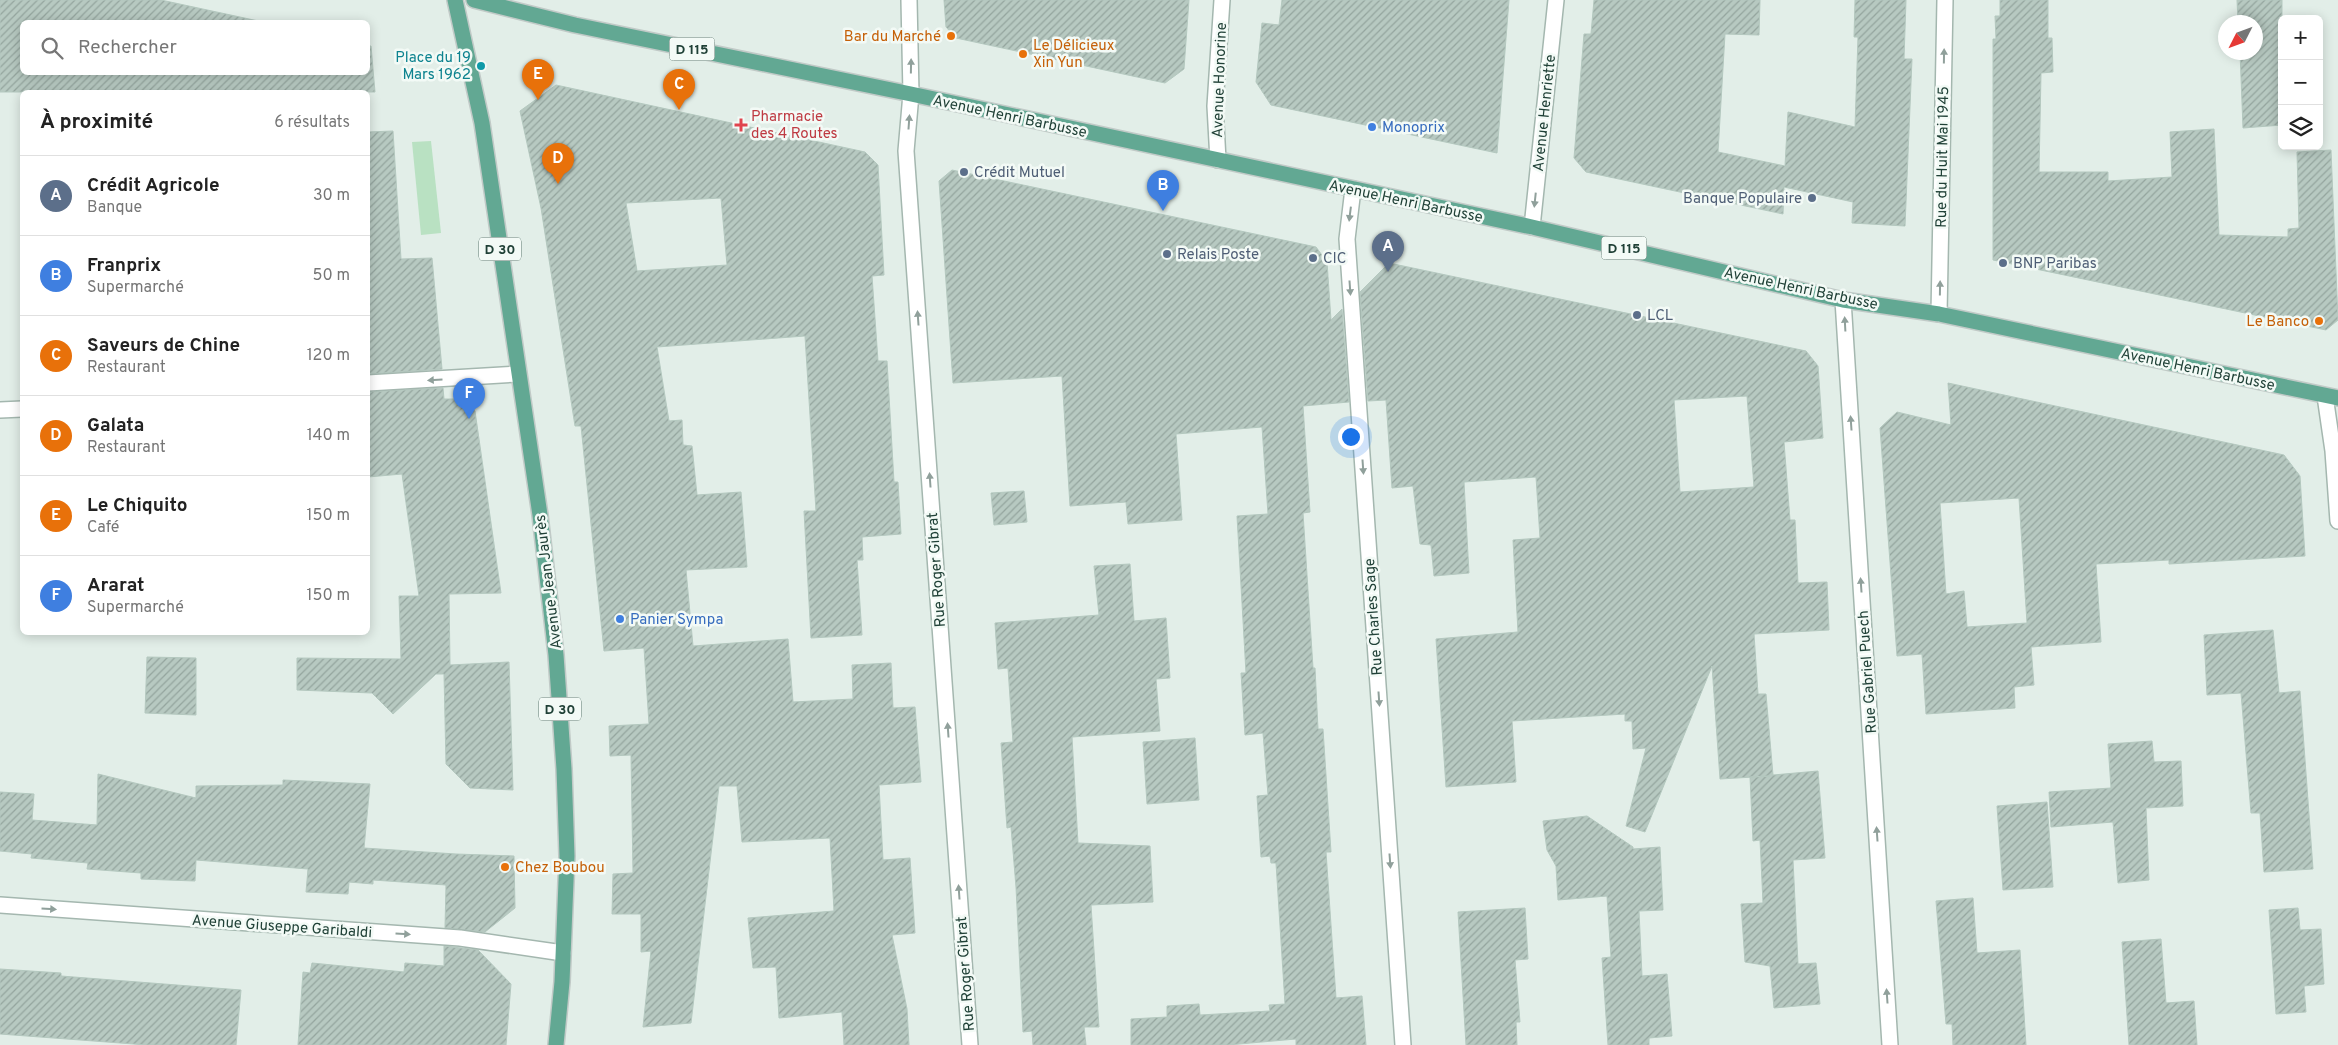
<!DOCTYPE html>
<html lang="fr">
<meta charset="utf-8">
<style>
body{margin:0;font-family:Overpass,sans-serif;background:#f6f6f6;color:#222}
.controls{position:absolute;right:15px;top:15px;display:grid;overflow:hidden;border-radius:8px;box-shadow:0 2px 12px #0003}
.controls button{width:45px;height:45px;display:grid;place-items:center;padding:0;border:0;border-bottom:1px solid #e0e0e0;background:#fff;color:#222;font:25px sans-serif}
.compass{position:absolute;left:2218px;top:15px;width:45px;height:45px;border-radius:50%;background:#fff;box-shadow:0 2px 12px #0003;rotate:228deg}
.you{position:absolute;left:1350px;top:436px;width:18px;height:18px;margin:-12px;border:4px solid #fff;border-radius:50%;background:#1a73e8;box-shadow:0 0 0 8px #1a73e833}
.badge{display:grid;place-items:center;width:32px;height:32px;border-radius:50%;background:#d93025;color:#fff;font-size:16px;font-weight:700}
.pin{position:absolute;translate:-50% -41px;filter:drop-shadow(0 1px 2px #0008)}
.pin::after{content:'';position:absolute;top:26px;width:18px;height:15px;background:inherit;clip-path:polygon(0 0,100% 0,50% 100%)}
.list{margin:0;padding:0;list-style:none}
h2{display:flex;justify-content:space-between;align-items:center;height:65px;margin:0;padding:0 20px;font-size:21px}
h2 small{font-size:16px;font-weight:400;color:#767676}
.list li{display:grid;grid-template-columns:32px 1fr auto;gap:15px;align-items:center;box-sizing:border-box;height:80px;padding:0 20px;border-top:1px solid #e0e0e0}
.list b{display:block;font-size:19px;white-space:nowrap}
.list p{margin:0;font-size:16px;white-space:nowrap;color:#767676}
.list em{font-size:16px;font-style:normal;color:#767676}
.icon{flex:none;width:28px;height:28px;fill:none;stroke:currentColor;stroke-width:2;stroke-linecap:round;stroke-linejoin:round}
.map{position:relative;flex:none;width:2338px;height:1045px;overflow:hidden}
.search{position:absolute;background:#fff;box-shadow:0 2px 12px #0003;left:20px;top:20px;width:350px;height:55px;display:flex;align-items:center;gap:12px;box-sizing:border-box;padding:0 18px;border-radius:8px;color:#767676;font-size:19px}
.panel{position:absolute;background:#fff;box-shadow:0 2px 12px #0003;left:20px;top:90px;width:350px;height:545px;border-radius:8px}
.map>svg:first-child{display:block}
</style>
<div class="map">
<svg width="2338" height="1045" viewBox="0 0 2338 1045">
<defs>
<pattern id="building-hatch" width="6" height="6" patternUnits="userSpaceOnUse" patternTransform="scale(1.25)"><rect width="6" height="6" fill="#b7c9c1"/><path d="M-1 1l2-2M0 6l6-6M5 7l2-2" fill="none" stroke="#94a59e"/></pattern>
</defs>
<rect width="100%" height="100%" fill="#e2eee8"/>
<polygon fill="#b9e1c2" points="431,141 441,233 421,235 412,142"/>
<g fill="url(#building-hatch)" stroke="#b4c8bf" fill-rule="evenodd">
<polygon points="0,0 161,0 263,22 22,22 22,72 368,72 368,46 371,46 375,92 0,92"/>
<polygon points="944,0 1189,0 1184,69 1165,83 956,38 946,27"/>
<polygon points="1282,0 1509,0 1497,153 1271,105 1256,82 1262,23 1279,25"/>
<polygon points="1594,0 1760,0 1759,35 1725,34 1718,152 1785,166 1788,112 1855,127 1858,37 1854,37 1855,0 1906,0 1904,59 1912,59 1905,226 1852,223 1853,202 1784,187 1783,214 1586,172 1574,158 1584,34 1591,34"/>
<polygon points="2000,0 2048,0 2048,38 2052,38 2053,72 2041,73 2039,172 2108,172 2108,181 2172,177 2170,132 2214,129 2219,235 2288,237 2288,229 2299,228 2297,152 2331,150 2338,320 2326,330 1993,260 1993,39 1996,39 1995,16 2000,16"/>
<polygon points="2237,0 2282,0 2282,125 2243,128 2240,52 2256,52 2256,22 2238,22"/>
<path d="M556,85L865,152L878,165L884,275L872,276L878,361H887L894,482H898L901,534L862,537L863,560H857L862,635L811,638L804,511H816L805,336L657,347L669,421L682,420L683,445L692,446L697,495L741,492L747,567L686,570L693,646L788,639L793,702L853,699L852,665L891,663L893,708L915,707L921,782L879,785L883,860L910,858L915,933L892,935L907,1009L909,1045H844L842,1012L779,1018L776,967L753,968L748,918L834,911L830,838L742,842L737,786H719L691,1023L643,1027L651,951L641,952V914H612L613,874L633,873L631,755L610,756L609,726L649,724L644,648L604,651L581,426H575L541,208L520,111ZM721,198L727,265L637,271L626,203Z"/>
<polygon points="393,131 401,259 432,258 442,369 368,374 368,132"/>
<polygon points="952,170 1316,247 1327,262 1331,320 1342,309 1349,402 1303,406 1310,512 1303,513 1313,668 1315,668 1318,729 1323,729 1331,852 1326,852 1336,998 1362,996 1366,1045 1296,1045 1296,1039 1228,1045 1131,1045 1131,1019 1167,1017 1167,1006 1199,1004 1200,1015 1270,1011 1269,1005 1285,1004 1276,863 1271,863 1270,856 1261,857 1257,796 1268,795 1263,733 1245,735 1241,673 1246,673 1237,516 1268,514 1262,427 1176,434 1182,520 1128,524 1126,502 1070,506 1062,376 953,383 939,181"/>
<path d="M1389,263L1806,351L1818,366L1823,438L1784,442L1790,520H1795L1798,583L1827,582L1829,630L1754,634L1758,694H1766L1773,775L1818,771L1825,858L1793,860L1798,964L1816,963L1820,1004L1774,1008L1770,966L1745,962L1741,904L1763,903L1760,840L1753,841L1750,777L1770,776L1720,779L1712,666L1645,832L1626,826L1646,748L1633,749L1632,721H1625V714L1512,721L1516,782L1446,787L1436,639L1518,632L1513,540L1540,538L1536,477L1464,482L1469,573L1434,576L1431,545L1420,544L1413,486L1392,488L1386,400L1368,401L1360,292ZM1747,396L1754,487L1680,492L1674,400Z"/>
<path d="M1948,383L2284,455L2300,476L2305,556L2169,564V560L2096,564L2101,642L2031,647L2034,685L2014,687L2015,708L1926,714L1922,654L1897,656L1880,428L1897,412L1951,425ZM2019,498L2027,623L1967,627L1964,591L1946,594L1940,503Z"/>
<polygon points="443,388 444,399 462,399 475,411 501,593 449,594 450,665 509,662 513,790 470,788 446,764 444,674 436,674 393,714 372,693 297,690 297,658 401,659 399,596 419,596 402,474 368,477 368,392"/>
<polygon points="1024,491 1027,522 994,525 991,493"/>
<polygon points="1130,564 1134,621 1166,618 1170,678 1156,679 1160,731 1072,737 1078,843 1150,846 1153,902 1091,905 1099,1027 1084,1027 1086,1045 1033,1045 1032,1031 1023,1032 1016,887 1011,827 1007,828 1001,743 1013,742 1008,668 998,669 995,623 1099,615 1094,566"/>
<polygon points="2273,630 2279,693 2300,691 2313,869 2264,872 2260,813 2251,813 2241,693 2207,695 2204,635"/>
<polygon points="147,657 196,658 196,715 145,713"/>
<polygon points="1195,738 1199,800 1147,804 1143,742"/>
<polygon points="2152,741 2154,762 2181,761 2183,806 2146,808 2149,880 2118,883 2113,822 2051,827 2049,792 2111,788 2108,744"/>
<polygon points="98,774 196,798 196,786 283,785 283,780 370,784 364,848 456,854 514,856 515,908 485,932 445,928 446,885 373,880 373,884 349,882 348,894 306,892 308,869 196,860 195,881 141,879 141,873 87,869 88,863 31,858 32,854 0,851 0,792 34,794 32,820 97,825"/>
<polygon points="2047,802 2053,887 2003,890 1997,806"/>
<polygon points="1587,816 1633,847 1633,849 1660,847 1663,910 1639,911 1642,976 1667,974 1672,1036 1649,1038 1649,1045 1608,1045 1602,958 1611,957 1607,896 1558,900 1556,866 1547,850 1543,821"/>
<polygon points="1973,898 1977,953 2020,950 2026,1045 1953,1045 1952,1024 1946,1024 1936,901"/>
<polygon points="1525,908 1528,959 1515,960 1520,1022 1516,1022 1517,1045 1466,1045 1458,912"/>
<polygon points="2298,908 2300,930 2321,929 2324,984 2304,986 2306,1012 2276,1014 2269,910"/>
<polygon points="2161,939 2166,1003 2194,1001 2197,1045 2129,1045 2122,942"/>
<polygon points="444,946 478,950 511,984 506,1045 298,1045 303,972 310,973 312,963 404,972 405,963 444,966"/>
<polygon points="0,969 61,973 61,976 241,990 236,1045 147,1045 0,1034"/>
</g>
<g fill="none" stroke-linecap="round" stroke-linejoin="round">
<defs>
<g id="street">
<polyline points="909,0 911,94 906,151 970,1045"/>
<polyline points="1218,160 1215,106 1222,0"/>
<polyline points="1353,189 1347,239 1403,1045"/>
<polyline points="1532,227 1556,0"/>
<polyline points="1843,300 1890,1045"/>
<polyline points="1939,314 1945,0"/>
<polyline points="368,383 518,374"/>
<polyline points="2325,396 2333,451 2338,521"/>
<polyline points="0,410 22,409"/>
<polyline points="0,905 460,938 563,953"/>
</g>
<g id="primary">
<polyline points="455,0 482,123 540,515 556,655 564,769 567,856 562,982 556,1045"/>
<polyline points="474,0 575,25 911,94 1532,227 1843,300 1939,314 2338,398"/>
</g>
</defs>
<use href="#street" stroke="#a4b7af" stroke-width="18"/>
<use href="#primary" stroke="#c1cac7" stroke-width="18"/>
<use href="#street" stroke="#fff" stroke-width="15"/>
<use href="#primary" stroke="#62a893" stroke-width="15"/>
</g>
<defs><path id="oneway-solid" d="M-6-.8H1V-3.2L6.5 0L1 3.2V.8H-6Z" transform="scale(1.25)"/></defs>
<g fill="#90a09b">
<use href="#oneway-solid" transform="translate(1944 56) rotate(-89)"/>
<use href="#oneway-solid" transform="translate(911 66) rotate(-89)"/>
<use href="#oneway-solid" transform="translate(909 122) rotate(-86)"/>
<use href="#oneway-solid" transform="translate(1535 200) rotate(96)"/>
<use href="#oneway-solid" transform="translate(1350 214) rotate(97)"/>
<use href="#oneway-solid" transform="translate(1350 288) rotate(86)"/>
<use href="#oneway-solid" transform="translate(1940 288) rotate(-89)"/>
<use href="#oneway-solid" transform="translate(918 318) rotate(-94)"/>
<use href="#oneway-solid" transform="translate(1845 324) rotate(-93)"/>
<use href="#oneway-solid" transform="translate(435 380) rotate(177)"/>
<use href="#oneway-solid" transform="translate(1851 423) rotate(-94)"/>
<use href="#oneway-solid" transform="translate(1363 467) rotate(86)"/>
<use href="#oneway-solid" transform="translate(930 480) rotate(-94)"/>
<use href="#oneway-solid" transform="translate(1861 585) rotate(-94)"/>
<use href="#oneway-solid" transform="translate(1379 699) rotate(86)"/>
<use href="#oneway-solid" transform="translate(948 730) rotate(-94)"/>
<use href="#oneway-solid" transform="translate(1877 834) rotate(-94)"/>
<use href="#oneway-solid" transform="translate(1390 861) rotate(86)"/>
<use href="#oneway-solid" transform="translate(959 892) rotate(-94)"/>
<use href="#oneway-solid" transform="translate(49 909) rotate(4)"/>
<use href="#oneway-solid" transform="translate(403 934) rotate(4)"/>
<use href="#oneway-solid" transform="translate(1887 996) rotate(-94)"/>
</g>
<g fill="#e8710a" stroke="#f3faf6" stroke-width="2">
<circle cx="951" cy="36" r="5"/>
<circle cx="1023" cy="54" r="5"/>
<circle cx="2319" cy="321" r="5"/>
<circle cx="505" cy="867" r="5"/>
</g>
<circle fill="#0f9aa8" stroke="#f3faf6" stroke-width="2" cx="481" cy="66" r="5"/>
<path fill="#e0444e" stroke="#f3faf6" stroke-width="2" d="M738.5 117.5h5v5h5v5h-5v5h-5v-5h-5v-5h5z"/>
<g fill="#3f7fe0" stroke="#f3faf6" stroke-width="2">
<circle cx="1372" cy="127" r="5"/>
<circle cx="620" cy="619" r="5"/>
</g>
<g fill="#5c6f8a" stroke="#f3faf6" stroke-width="2">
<circle cx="964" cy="172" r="5"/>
<circle cx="1812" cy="198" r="5"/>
<circle cx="1167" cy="254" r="5"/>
<circle cx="1313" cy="258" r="5"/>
<circle cx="2003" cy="263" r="5"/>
<circle cx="1637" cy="315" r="5"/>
</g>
<g text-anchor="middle" stroke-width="5" stroke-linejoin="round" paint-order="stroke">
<g fill="#f3faf6" stroke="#5f7870" stroke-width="1">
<rect x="669.5" y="37.5" width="45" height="23" rx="4"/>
<rect x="1601.5" y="236.5" width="45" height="23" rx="4"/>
<rect x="479" y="237.5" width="42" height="23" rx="4"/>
<rect x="539" y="697.5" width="42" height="23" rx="4"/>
</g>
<g font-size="14" font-weight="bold" fill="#204137">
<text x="692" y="54">D 115</text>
<text x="1624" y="253">D 115</text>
<text x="500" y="254">D 30</text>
<text x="560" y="714">D 30</text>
</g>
<g font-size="15" fill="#c56008" stroke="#f3faf6" text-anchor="end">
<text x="941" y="41">Bar du Marché</text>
<text x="1033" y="50" text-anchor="start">Le Délicieux<tspan x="1033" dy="17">Xin Yun</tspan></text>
<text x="2309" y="326">Le Banco</text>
<text x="515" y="872" text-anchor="start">Chez Boubou</text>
</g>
<g font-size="15" fill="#0d838f" stroke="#f3faf6" text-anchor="end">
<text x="471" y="62">Place du 19<tspan x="471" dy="17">Mars 1962</tspan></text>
</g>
<g font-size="15" fill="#204137" stroke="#f3faf6">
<text transform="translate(1219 80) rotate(-88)" y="5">Avenue Honorine</text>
<text transform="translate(1544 113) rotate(-84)" y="5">Avenue Henriette</text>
<text transform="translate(1010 116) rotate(12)" y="5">Avenue Henri Barbusse</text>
<text transform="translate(1942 157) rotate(-89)" y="5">Rue du Huit Mai 1945</text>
<text transform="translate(1406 201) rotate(12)" y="5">Avenue Henri Barbusse</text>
<text transform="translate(1801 288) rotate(12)" y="5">Avenue Henri Barbusse</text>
<text transform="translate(2198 369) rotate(12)" y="5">Avenue Henri Barbusse</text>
<text transform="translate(936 570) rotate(-94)" y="5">Rue Roger Gibrat</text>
<text transform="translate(548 582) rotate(-97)" y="5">Avenue Jean Jaurès</text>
<text transform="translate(1373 617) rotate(-94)" y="5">Rue Charles Sage</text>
<text transform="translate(1867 672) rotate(-94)" y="5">Rue Gabriel Puech</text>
<text transform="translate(282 926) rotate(4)" y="5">Avenue Giuseppe Garibaldi</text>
<text transform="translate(965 974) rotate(-94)" y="5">Rue Roger Gibrat</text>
</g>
<g font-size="15" fill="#be3a42" stroke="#f3faf6" text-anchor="start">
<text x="751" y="121">Pharmacie<tspan x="751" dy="17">des 4 Routes</tspan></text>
</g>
<g font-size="15" fill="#366cbe" stroke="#f3faf6" text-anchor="start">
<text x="1382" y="132">Monoprix</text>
<text x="630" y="624">Panier Sympa</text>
</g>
<g font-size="15" fill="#4e5e75" stroke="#f3faf6" text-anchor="start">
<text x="974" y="177">Crédit Mutuel</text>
<text x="1802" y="203" text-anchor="end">Banque Populaire</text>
<text x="1177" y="259">Relais Poste</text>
<text x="1323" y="263">CIC</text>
<text x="2013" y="268">BNP Paribas</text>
<text x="1647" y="320">LCL</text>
</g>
</g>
</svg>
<div class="controls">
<button>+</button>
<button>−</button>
<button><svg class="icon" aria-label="layers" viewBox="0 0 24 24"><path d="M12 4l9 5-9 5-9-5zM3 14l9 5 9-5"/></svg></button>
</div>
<svg class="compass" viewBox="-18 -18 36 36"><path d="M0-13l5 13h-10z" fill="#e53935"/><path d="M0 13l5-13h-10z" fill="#767676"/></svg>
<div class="you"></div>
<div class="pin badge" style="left:1388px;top:272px;background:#5c6f8a">A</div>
<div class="pin badge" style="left:1163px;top:211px;background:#3f7fe0">B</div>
<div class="pin badge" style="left:679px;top:110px;background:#e8710a">C</div>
<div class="pin badge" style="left:558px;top:184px;background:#e8710a">D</div>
<div class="pin badge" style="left:538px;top:100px;background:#e8710a">E</div>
<div class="pin badge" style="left:469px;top:419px;background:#3f7fe0">F</div>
<div class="search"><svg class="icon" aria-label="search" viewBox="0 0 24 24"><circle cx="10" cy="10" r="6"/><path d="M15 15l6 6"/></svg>Rechercher</div>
<section class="panel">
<h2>À proximité<small>6 résultats</small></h2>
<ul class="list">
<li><span class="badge" style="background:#5c6f8a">A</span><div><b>Crédit Agricole</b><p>Banque</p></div><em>30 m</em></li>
<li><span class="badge" style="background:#3f7fe0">B</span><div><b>Franprix</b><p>Supermarché</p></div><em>50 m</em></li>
<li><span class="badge" style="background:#e8710a">C</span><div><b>Saveurs de Chine</b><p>Restaurant</p></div><em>120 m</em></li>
<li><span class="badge" style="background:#e8710a">D</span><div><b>Galata</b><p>Restaurant</p></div><em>140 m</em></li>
<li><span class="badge" style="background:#e8710a">E</span><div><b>Le Chiquito</b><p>Café</p></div><em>150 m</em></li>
<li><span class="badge" style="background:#3f7fe0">F</span><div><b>Ararat</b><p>Supermarché</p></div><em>150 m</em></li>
</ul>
</section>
</div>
